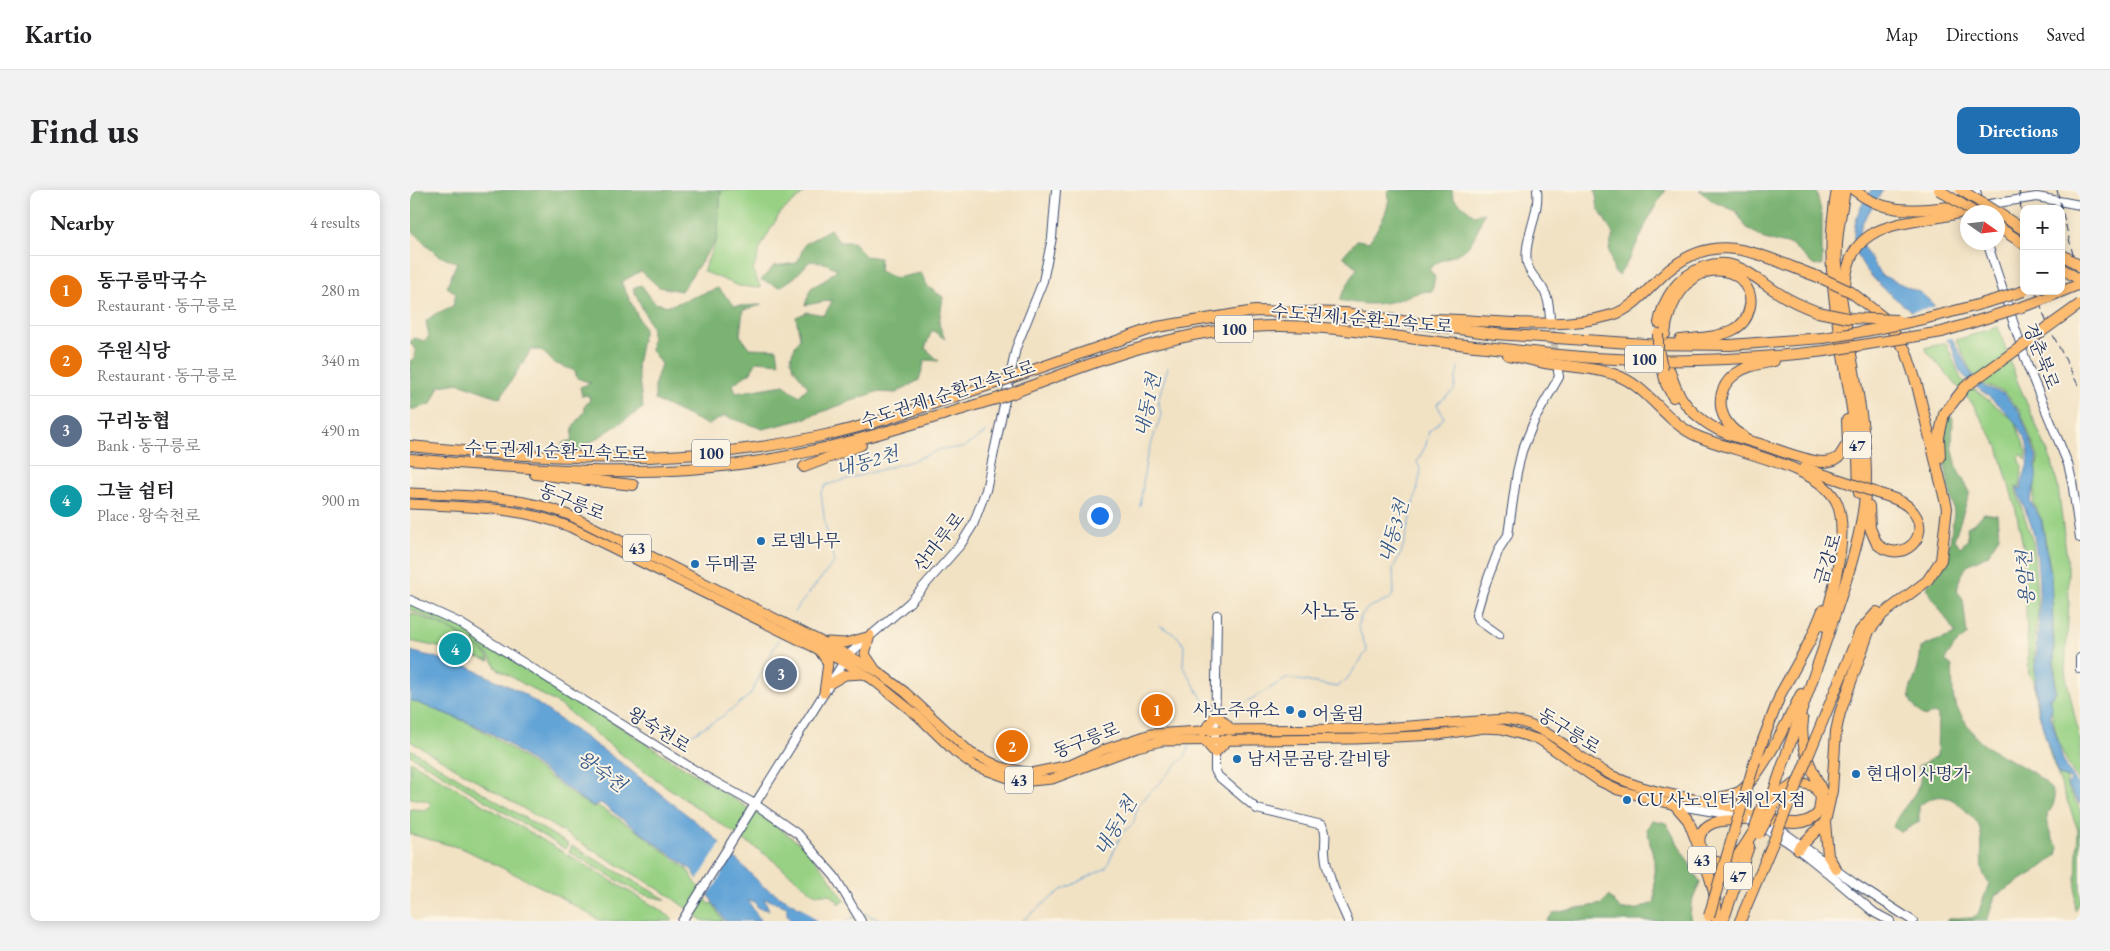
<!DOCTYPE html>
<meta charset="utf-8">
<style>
body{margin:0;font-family:"EB Garamond","Noto Serif KR",serif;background:#f2f2f2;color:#202124}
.controls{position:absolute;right:15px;top:15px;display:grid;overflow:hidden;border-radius:10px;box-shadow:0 2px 12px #0003}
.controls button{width:45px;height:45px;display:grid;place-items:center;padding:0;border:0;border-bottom:1px solid #e0e0e0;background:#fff;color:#202124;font:25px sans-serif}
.compass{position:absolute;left:1550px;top:15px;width:45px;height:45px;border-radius:50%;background:#fff;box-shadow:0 2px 12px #0003;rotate:104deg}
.you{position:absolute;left:689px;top:325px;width:18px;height:18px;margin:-12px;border:4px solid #fff;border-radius:50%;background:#1a73e8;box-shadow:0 0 0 8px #1a73e833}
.badge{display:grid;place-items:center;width:32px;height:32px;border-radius:50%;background:#1f6fb2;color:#fff;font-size:16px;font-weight:700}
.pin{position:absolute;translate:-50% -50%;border:2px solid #fff;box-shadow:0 1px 5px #0006}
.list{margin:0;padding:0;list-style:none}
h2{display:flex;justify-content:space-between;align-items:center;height:65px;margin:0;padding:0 20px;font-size:21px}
h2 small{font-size:16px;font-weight:400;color:#757577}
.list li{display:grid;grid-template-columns:32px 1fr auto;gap:15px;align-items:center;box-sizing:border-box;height:70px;padding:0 20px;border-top:1px solid #e0e0e0}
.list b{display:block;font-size:19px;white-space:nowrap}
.list p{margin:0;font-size:16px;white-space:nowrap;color:#757577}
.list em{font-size:16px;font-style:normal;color:#757577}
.map{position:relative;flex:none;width:1670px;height:731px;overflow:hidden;border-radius:10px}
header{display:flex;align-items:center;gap:30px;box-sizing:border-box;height:70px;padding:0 25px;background:#fff;border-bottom:1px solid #e0e0e0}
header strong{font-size:24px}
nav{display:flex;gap:28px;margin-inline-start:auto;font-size:18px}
.intro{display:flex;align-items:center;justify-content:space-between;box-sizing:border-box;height:120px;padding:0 30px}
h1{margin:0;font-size:35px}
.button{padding:12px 22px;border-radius:10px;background:#1f6fb2;color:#fff;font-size:18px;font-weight:700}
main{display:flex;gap:30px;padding:0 30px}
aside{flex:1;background:#fff;border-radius:10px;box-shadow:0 2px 12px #0003}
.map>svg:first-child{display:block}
</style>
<header>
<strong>Kartio</strong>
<nav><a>Map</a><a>Directions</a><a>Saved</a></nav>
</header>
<div class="intro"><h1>Find us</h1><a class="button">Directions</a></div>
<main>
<aside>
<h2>Nearby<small>4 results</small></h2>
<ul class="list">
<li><span class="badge" style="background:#e8710a">1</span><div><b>동구릉막국수</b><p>Restaurant · 동구릉로</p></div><em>280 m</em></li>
<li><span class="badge" style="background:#e8710a">2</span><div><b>주원식당</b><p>Restaurant · 동구릉로</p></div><em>340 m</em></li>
<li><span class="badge" style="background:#5c6f8a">3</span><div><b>구리농협</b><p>Bank · 동구릉로</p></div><em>490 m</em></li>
<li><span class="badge" style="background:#0f9aa8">4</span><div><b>그늘 쉼터</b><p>Place · 왕숙천로</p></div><em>900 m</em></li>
</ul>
</aside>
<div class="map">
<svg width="1670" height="731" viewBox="0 0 1670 731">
<rect width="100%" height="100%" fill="#fcf5e5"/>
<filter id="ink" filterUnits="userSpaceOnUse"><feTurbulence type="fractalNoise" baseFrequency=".02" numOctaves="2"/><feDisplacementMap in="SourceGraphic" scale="10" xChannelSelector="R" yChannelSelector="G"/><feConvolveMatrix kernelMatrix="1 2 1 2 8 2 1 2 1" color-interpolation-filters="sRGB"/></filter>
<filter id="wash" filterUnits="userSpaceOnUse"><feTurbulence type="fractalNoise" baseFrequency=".0096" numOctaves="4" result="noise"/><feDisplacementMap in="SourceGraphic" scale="20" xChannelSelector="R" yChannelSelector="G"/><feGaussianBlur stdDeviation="1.12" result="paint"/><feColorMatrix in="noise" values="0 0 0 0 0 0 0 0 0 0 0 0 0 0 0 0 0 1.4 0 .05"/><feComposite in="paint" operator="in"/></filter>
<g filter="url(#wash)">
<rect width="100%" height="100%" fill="#f2e2c4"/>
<g fill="#98d184" stroke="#5a8071">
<polygon points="311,0 398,0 370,23 351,56 343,81 351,98 329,96 293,81 307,49"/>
<path d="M1588,137L1606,188L1642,272L1648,297L1658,377L1659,412L1655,481L1670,551V592C1654,571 1648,554 1643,528C1641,521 1642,516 1640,509L1646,502L1641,383L1632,330L1623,313L1628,267L1611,222L1594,202L1573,194L1563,185L1546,150Z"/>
<polygon points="1536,153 1551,189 1604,230 1617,262 1616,270 1612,264 1609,268 1612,276 1610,298 1605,297 1623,353 1628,423 1624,450 1626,512 1648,585 1657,588 1656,594 1670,619 1670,712 1665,721 1668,640 1641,567 1626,512 1624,490 1619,485 1613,355 1605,316 1588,257 1562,213 1514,158"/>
<path d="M0,412L46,433L365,635L393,656L417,684L435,711L430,712L429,714L426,709L419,704H406L402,702L359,667L225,575L150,515L86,478C82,457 20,427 0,420Z"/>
<path d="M0,423C19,428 74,453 80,471L42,460L0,451Z"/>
<polygon points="0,510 61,534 89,550 169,609 183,617 188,616 229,642 277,679 299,714 302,713 313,731 293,731 257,704 0,551"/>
<polygon points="0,559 158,654 155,659 0,565"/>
<polygon points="0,571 247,718 263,729 262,731 191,731 143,703 54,659 0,644 0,619 16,620 21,615 18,611 0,608"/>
<polygon points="162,656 257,710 231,704 159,662"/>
</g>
<g fill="#7ab372" stroke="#4a7168">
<path d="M0,0H311L307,49L271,101L249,97L231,81L211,92L234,139L227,175L233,218L168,261L149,262L153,253L162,250L163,237L175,221L174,217L180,210L178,205L172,206L170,197L181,193L167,188L165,181L144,173L131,160H121L90,208L49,193L29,196L21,214L1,220L0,171L5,168L6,161L0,152L5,148L14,151L19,146L16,131L25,124L43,116L46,103L37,97L47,72C20,66 19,54 0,39Z"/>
<path d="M978,0H1042L1043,8L1064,25L1074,23C1069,35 1064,54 1053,61C1041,68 1029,69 1019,79L1025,87L1022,101C1008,101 997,107 984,111C965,116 947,114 929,110L947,78L933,66L947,50L959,52C968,37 982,19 978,0Z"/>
<path d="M1185,0H1256C1236,26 1228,59 1209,85L1204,82L1199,60L1203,44L1188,18Z"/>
<polygon points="1289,0 1406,0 1412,25 1412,76 1403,75 1382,55 1354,49 1336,37 1326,21 1304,12"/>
<path d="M420,39L429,52H443L455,66L470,68L469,81L485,88L511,83L518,97L533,107L529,134L535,149L522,140L515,158L529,171L515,170L509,190L486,203L466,202L390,230L353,239L314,226L298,235L245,210V193L251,174L241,160L242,139L223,98L231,95L245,113L259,116L308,98L325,116L352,115L333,120L330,145L339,158L367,159L369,173L347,171L341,182L323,194L326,203L374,195L389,206L398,197C383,175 373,175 390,148L386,127L397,122L414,125L423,110L395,115L401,98L415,90L427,79L415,73L400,71L385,87L370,97L351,90L364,76L387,73L395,54Z"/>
<path d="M1538,226L1543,228L1542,256L1548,281L1560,302L1544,350L1551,357L1558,349L1557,337L1565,333L1574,323L1587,325L1589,346L1578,365L1559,374L1551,384L1547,401L1553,409L1557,445L1545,455L1535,470L1542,476C1543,488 1542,500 1544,511C1546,518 1561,541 1566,547C1582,569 1670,590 1637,624C1638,636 1639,649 1649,657L1647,665L1632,677L1585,706L1577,731H1536L1539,728H1562L1568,724L1579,693C1565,677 1576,654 1569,636C1568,632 1562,627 1559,624C1544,607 1529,599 1509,616V632L1491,642L1483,637C1490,615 1519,600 1508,576L1527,566L1528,525L1523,523L1514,527C1490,504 1501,503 1508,478C1510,471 1510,464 1511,458C1522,451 1535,449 1546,444L1516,398L1534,374L1540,352L1544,323L1532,259Z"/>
<polygon points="1242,630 1256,633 1290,692 1281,714 1280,731 1137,731 1143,723 1192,714 1199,706 1211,720 1229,719 1245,712 1244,670 1237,639"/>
</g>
<g fill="#64a4d7" stroke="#406a9a">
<path d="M1461,0H1473L1452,33L1449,44L1451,54L1471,85L1511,103L1523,114L1563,187L1575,197L1594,204L1610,223L1626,266V290L1620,311L1631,330L1641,387L1645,503L1639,508L1642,518L1640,524L1654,574L1670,597V615L1657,594L1661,591L1660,589L1648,584C1639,557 1628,529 1626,500C1624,474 1628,449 1629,424C1630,400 1628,375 1625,352C1623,334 1612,314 1607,298L1612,300C1610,283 1626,272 1615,249C1601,219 1575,206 1553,185C1546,178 1546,161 1540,153C1535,147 1526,141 1519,136C1474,96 1414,68 1461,0Z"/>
<polygon points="0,461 54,475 111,502 214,575 300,643 354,697 394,720 406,731 381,731 377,724 377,717 354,708 359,720 348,718 344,711 338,711 351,731 315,731 282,680 191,613 182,616 170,608 90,548 61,533 0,510"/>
</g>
<g fill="#f2e2c4">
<polygon points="1527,116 1544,147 1532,150 1500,122"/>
<polygon points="312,651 323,662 305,696 296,707 287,692 289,686 292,683"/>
</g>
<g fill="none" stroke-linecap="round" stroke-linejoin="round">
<g stroke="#64a4d7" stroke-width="1">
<polyline points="730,317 736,270 751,225 748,210 758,177"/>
<polyline points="384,422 424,372 415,334 411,303 416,295 502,271 531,259 553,258 579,240"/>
<polyline points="749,435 767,446 774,455 773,476 797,517"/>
<polyline points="815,524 878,488 927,497 937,489 957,461 948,436 951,426 959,417 979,410 984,403 983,378 992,361 1006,304 1011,281 1007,272 1016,255 1019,241 1034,228 1027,214 1044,200 1048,177"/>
<polyline points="254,551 266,551 279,546 313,526 340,505 369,449"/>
<polyline points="394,720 406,731"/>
<polyline points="451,722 473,731"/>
<polyline points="436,731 444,727"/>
<polyline points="612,731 650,701 696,678 712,643 724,633 727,616 777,564 779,556"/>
</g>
</g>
</g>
<g filter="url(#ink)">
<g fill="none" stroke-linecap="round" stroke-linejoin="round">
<polyline stroke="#c7beb0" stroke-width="8" stroke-dasharray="8 4" stroke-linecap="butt" points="1140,129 1146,169"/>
<defs>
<g id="minor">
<path d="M1127,0C1130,25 1113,50 1117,73C1119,84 1128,90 1133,99C1139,108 1139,118 1140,129"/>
<polyline points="1566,0 1570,22"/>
<polyline points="1573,15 1627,7 1670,15"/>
<polyline points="1577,52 1618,177 1658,274 1662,291 1670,348"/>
<polyline points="0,410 50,433 291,584 345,614 389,645 425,687 451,731"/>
<path d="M807,425L805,556V580L808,586L847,619L912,635C918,643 914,653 915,662C916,685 929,710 938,731"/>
<polyline points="1089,445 1068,430 1066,425 1073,401 1089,359 1098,345 1107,282 1112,261 1125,229 1149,187 1148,181"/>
<polyline points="1670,468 1670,479"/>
<path d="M1265,615C1288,620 1317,622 1339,631C1387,651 1425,691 1465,723L1480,731"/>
<polyline points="1365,636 1444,693 1503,731"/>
<polyline points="272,731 438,465 500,412 551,354 563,335 576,300 606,158 633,91 642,48 646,0"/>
</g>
<g id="major">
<path d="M0,303C54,306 111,304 161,326L438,465L467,481L495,502L561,563L591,577L621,583L660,575L693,560L741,544L806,540L958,539L1095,529C1142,535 1161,565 1201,585C1250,609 1306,607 1355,629"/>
<path d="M0,314C54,317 109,316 160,337L434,472L462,489L509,527L544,561L565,576L601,589L621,591L642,589L727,557L752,551L945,549L1027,545L1074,538L1092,539L1130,550L1189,591L1208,600L1265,615"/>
<polyline points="460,445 455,464 465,479"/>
<polyline points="418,452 435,453 457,447"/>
<polyline points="409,460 418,473 414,503"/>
<polyline points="421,493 435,485 453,484"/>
<polyline points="794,541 806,524 822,540"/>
<polyline points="793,549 805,563 819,549"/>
</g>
<g id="highway">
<path d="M1427,0C1410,89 1436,161 1446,248"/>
<path d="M1444,0C1482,30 1514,17 1557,16"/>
<polyline points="1588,37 1614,54"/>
<path d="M1435,99C1437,16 1515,41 1568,16"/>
<path d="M1024,129C1081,130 1148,141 1202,125C1222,119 1235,102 1250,88C1305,34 1349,66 1411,88"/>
<path d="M1249,133C1252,115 1262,95 1278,85C1318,59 1337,83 1370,104C1382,112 1395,117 1408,122"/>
<path d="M1255,144C1257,116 1279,76 1313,81C1322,82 1331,87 1335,95C1340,102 1342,111 1339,120C1337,129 1331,136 1323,140C1307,148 1287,148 1270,150"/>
<path d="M1098,165C1111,167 1123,171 1135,173C1159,177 1183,177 1206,185C1239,197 1255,232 1287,246C1322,262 1411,275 1427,313C1440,344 1422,403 1414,436"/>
<polyline points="1253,181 1256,194 1263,207"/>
<path d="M1260,181C1265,200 1274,216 1290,228C1310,245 1332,248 1356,256C1374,262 1393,270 1411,272C1418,272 1424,271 1429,267L1438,253L1437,230"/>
<polyline points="606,186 747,137 845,121 935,123 1085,144 1235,154 1320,155 1413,148"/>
<path d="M603,203C680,173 758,143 842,137C913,132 985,148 1056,155C1098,159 1141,165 1184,168C1260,173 1339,170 1415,161"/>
<path d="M1333,246C1307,233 1302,200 1327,183C1338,175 1351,174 1364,171"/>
<path d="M0,256C136,270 276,276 411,246C472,233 532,210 592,191"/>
<polyline points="1448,267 1449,303"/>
<polyline points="1530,268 1529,247 1534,224"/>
<path d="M0,269C114,279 230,289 344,272C428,259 508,232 589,208"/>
<polyline points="394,277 451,255"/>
<polyline points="1394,278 1439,293"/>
<polyline points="125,284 223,295"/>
<path d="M1459,316L1460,338L1467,354C1491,375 1522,347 1504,323C1496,311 1480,307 1467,303"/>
<path d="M1393,530C1389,557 1401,577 1412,601"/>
<polyline points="1406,547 1450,441 1467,422"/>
<polyline points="1345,571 1371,503 1401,449 1413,420"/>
<path d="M1293,611C1304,609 1316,607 1327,603C1348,594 1380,526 1391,504"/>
<path d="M1265,615L1278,630L1281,637C1292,667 1308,699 1307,731"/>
<path d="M1359,616C1378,558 1399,500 1419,442C1436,391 1456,338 1456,284C1455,214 1434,145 1427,75C1425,50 1431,24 1435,0"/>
<path d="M1355,629C1373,632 1396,639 1409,622L1411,607L1404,596L1388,592L1372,602L1363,617"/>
<path d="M1334,630C1323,631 1309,629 1299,635C1274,650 1303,687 1326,667C1333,660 1338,650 1344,641"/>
<polyline points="1388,659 1415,632"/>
<polyline points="1426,679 1418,666 1415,632 1422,601 1426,541 1430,523 1459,441 1473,424 1517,391 1531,370 1537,318 1507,195 1496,161 1475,129 1441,102"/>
<polyline points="1313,731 1339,656"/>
<polyline points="1330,731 1362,655"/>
</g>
</defs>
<use href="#minor" stroke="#3b4a6d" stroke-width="10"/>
<use href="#major" stroke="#3b4a6d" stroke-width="11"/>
<use href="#highway" stroke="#3b4a6d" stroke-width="12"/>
<use href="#minor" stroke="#fff" stroke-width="8"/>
<use href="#major" stroke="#febc70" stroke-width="9"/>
<use href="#highway" stroke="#febc70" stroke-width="10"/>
<g stroke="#1b2f5e" stroke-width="1" stroke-dasharray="8 4" stroke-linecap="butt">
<polyline points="1609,0 1614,49"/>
<polyline points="1647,0 1670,93"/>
<polyline points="1625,101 1637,133 1670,199"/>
</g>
<defs>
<g id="highway-bridge">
<polyline points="1529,0 1564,22"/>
<polyline points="1551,0 1586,22"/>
<polyline points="1588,23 1614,40"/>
<polyline points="1651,64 1670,76"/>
<polyline points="1651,78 1670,90"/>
<polyline points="1411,88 1441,102"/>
<polyline points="1408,122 1437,128 1487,130"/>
<polyline points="1248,144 1248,159 1253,181"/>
<path d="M1413,148C1482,138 1548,122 1614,101"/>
<polyline points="1415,161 1532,142 1624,113 1670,94"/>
<polyline points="592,191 606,186"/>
<polyline points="589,208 603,203"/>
<polyline points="1534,224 1555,197 1670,114"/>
<polyline points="1439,293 1467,303"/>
<polyline points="1344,641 1353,614"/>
<polyline points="1349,644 1363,618"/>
<polyline points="1362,655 1406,547"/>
<polyline points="1299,726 1345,571"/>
</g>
</defs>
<use href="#highway-bridge" stroke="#3b4a6d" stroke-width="12" stroke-linecap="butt"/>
<use href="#highway-bridge" stroke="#febc70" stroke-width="10"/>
</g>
</g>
<g fill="#1f6fb2" stroke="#fcf5e5" stroke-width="2">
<circle cx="351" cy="351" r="5"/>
<circle cx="285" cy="374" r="5"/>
<circle cx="880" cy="520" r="5"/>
<circle cx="892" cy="524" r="5"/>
<circle cx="827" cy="569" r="5"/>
<circle cx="1446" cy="584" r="5"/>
<circle cx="1217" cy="610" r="5"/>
</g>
<g text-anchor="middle" stroke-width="4" stroke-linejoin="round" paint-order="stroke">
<g fill="#fcf5e5" stroke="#5e6a86" stroke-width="1">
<rect x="805" y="125.5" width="38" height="27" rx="4"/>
<rect x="1215" y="155.5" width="38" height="27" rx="4"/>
<rect x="1433" y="241.5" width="28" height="27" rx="4"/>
<rect x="282" y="249.5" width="38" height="27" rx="4"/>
<rect x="213" y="344.5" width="28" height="27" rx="4"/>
<rect x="595" y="576.5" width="28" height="27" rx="4"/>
<rect x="1278" y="656.5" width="28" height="27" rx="4"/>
<rect x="1314" y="672.5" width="28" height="27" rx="4"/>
</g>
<g font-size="16" font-weight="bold" fill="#1b2f5e">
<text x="824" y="145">100</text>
<text x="1234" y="175">100</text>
<text x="1447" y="261">47</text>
<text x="301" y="269">100</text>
<text x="227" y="364">43</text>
<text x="609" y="596">43</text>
<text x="1292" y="676">43</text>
<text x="1328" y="692">47</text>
</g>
<g font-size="18" fill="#1b2f5e" stroke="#fcf5e5">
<text transform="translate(952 129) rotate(5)" y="6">수도권제1순환고속도로</text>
<text transform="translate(1631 166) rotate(69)" y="6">경춘북로</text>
<text transform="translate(538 204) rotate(-18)" y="6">수도권제1순환고속도로</text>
<text transform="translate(146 261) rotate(2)" y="6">수도권제1순환고속도로</text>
<text transform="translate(162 312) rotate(22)" y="6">동구릉로</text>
<text transform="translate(529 352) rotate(-52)" y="6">산마루로</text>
<text transform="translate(1418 369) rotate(-73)" y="6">금강로</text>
<text transform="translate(249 540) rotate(32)" y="6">왕숙천로</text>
<text transform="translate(1159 541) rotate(32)" y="6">동구릉로</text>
<text transform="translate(676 550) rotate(-21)" y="6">동구릉로</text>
</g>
<g font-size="18" fill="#1b2f5e" stroke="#fcf5e5" text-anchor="start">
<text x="361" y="357">로뎀나무</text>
<text x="295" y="380">두메골</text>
<text x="870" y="526" text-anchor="end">사노주유소</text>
<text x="902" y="530">어울림</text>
<text x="837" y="575">남서문곰탕.갈비탕</text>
<text x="1456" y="590">현대이사명가</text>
<text x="1227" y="616">CU 사노인터체인지점</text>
</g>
<g font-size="19" font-style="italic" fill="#355888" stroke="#fcf5e5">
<text transform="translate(737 215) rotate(-78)" y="7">내동1천</text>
<text transform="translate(457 271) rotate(-16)" y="7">내동2천</text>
<text transform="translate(983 341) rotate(-74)" y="7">내동3천</text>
<text transform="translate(1615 388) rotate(-93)" y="7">용암천</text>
<text transform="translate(192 581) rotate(36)" y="7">왕숙천</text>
<text transform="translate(705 636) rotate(-60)" y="7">내동1천</text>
</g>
<g font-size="20" fill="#1b2f5e" stroke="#fcf5e5">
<text x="920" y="428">사노동</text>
</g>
</g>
</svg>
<div class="controls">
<button>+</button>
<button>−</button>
</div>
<svg class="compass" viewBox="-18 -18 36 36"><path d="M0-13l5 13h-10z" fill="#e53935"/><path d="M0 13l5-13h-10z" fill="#757577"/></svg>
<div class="you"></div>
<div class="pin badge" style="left:747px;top:520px;background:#e8710a">1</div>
<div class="pin badge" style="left:602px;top:556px;background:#e8710a">2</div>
<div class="pin badge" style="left:371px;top:484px;background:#5c6f8a">3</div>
<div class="pin badge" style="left:45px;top:459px;background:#0f9aa8">4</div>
</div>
</main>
